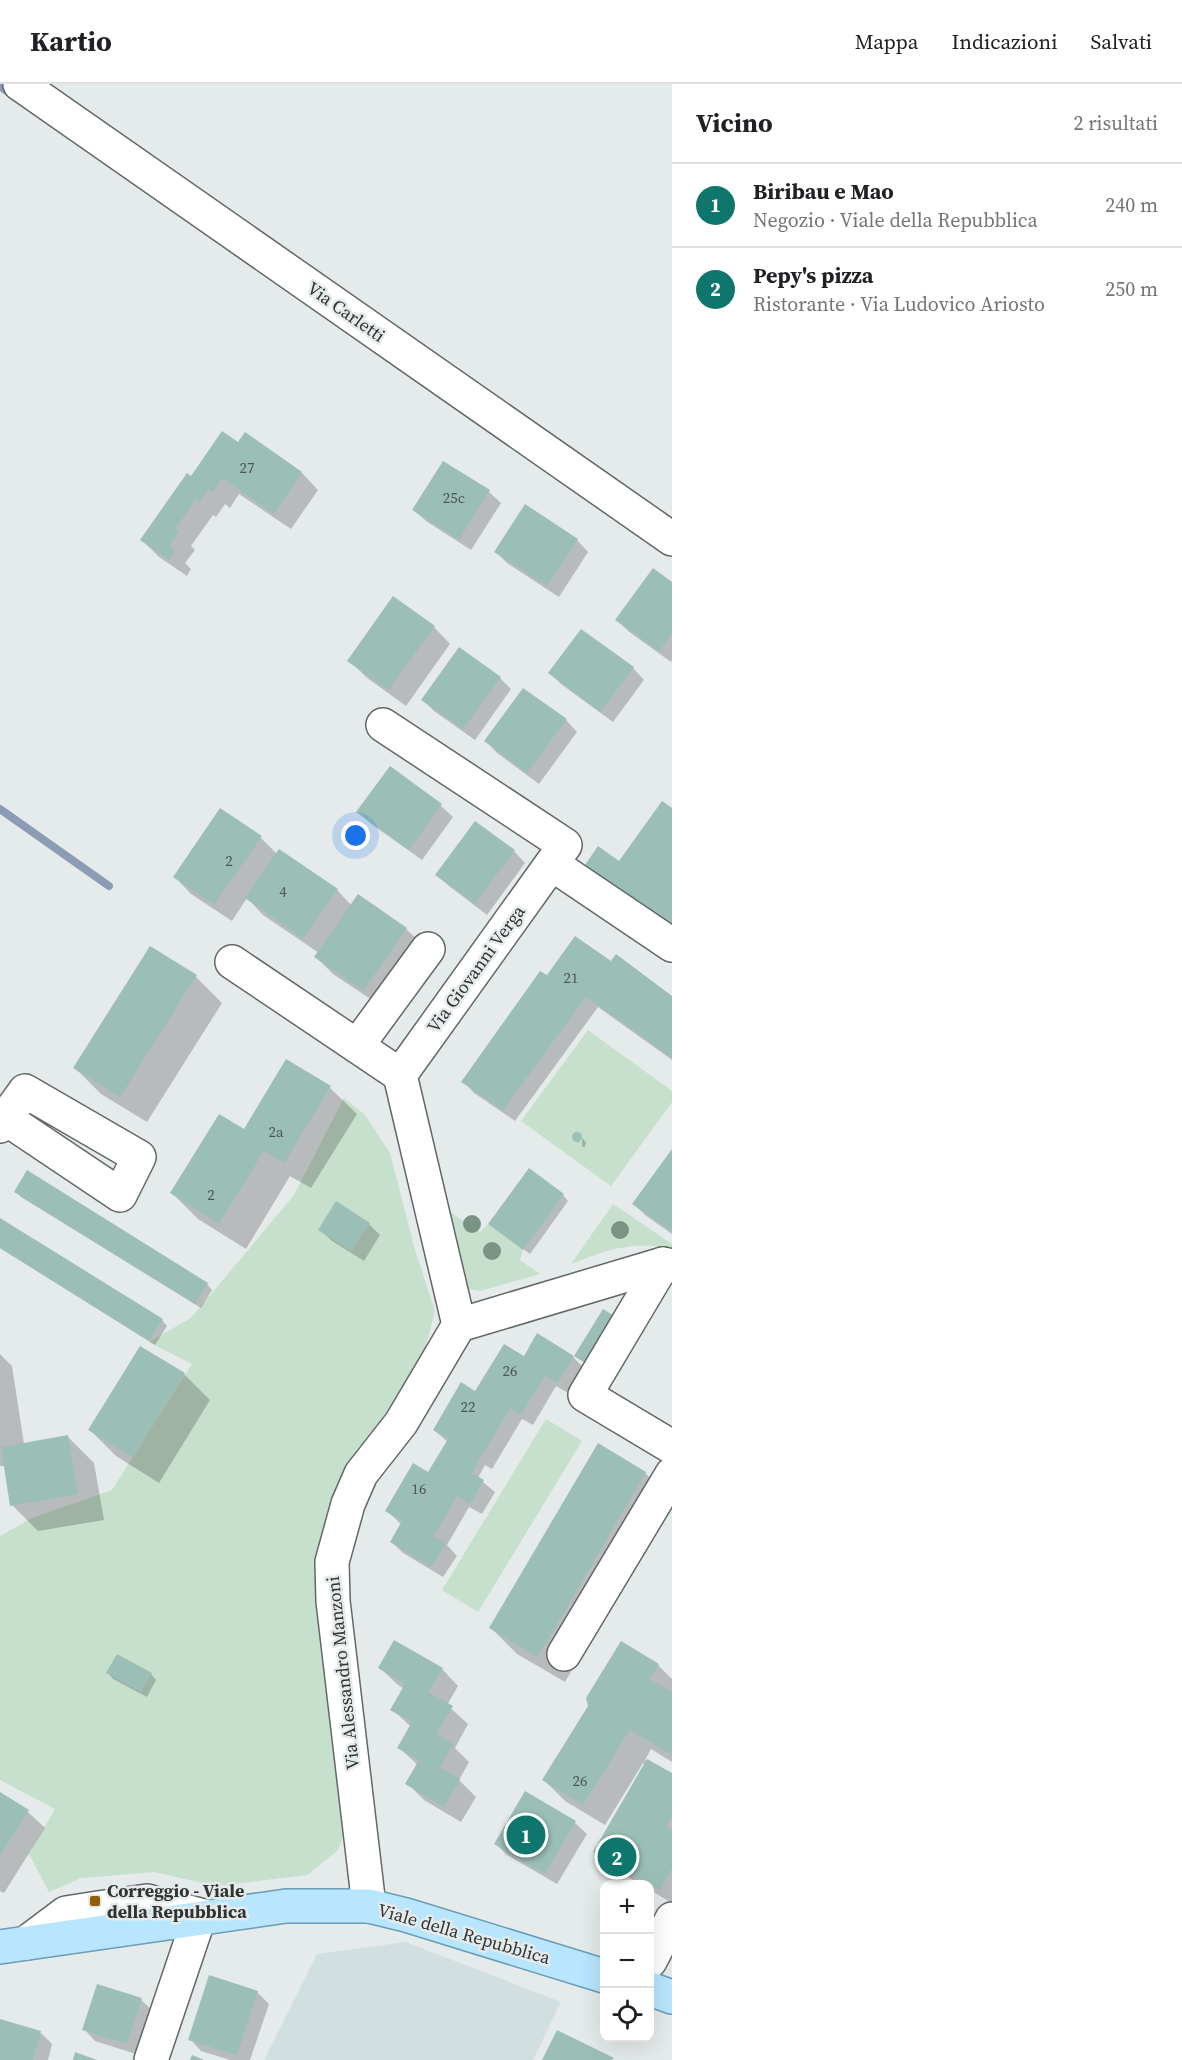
<!DOCTYPE html>
<html lang="it">
<meta charset="utf-8">
<style>
body{margin:0;font-family:"Source Serif 4",serif;background:#f6f6f6;color:#202124}
.controls{position:absolute;right:18px;bottom:18px;display:grid;overflow:hidden;border-radius:12px;box-shadow:0 6px 24px #0002}
.controls button{width:54px;height:54px;display:grid;place-items:center;padding:0;border:0;border-bottom:2px solid #e0e0e0;background:#fff;color:#202124;font:30px sans-serif}
.you{position:absolute;left:356px;top:752px;width:21px;height:21px;margin:-15px;border:4px solid #fff;border-radius:50%;background:#1a73e8;box-shadow:0 0 0 9px #1a73e833}
.badge{display:grid;place-items:center;width:39px;height:39px;border-radius:50%;background:#0f766e;color:#fff;font-size:20px;font-weight:700}
.pin{position:absolute;translate:-50% -50%;border:3px solid #fff;box-shadow:0 2px 6px #0006}
.list{margin:0;padding:0;list-style:none}
h2{display:flex;justify-content:space-between;align-items:center;height:78px;margin:0;padding:0 24px;font-size:26px}
h2 small{font-size:20px;font-weight:400;color:#757577}
.list li{display:grid;grid-template-columns:39px 1fr auto;gap:18px;align-items:center;box-sizing:border-box;height:84px;padding:0 24px;border-top:2px solid #e0e0e0}
.list b{display:block;font-size:22px;white-space:nowrap}
.list p{margin:0;font-size:20px;white-space:nowrap;color:#757577}
.list em{font-size:20px;font-style:normal;color:#757577}
.icon{flex:none;width:33px;height:33px;fill:none;stroke:currentColor;stroke-width:2;stroke-linecap:round;stroke-linejoin:round}
.map{position:relative;flex:none;width:672px;height:1976px;overflow:hidden}
header{display:flex;align-items:center;gap:36px;box-sizing:border-box;height:84px;padding:0 30px;background:#fff;border-bottom:2px solid #e0e0e0}
header strong{font-size:28px}
nav{display:flex;gap:33px;margin-inline-start:auto;font-size:21px}
main{display:flex}
aside{flex:1;background:#fff}
.map>svg:first-child{display:block}
</style>
<header>
<strong>Kartio</strong>
<nav><a>Mappa</a><a>Indicazioni</a><a>Salvati</a></nav>
</header>
<main>
<div class="map">
<svg width="672" height="1976" viewBox="0 0 672 1976">
<rect width="100%" height="100%" fill="#e5eaeb"/>
<polygon fill="#d2dfe1" points="406,1858 561,1918 533,1976 264,1976 317,1870"/>
<g fill="#c6e0cd">
<polygon points="588,946 672,1007 672,1018 611,1102 521,1037"/>
<polygon points="344,1014 365,1031 390,1069 415,1166 435,1227 422,1277 348,1383 326,1450 350,1740 337,1767 307,1791 216,1802 154,1788 81,1794 49,1808 29,1770 55,1725 0,1696 0,1452 32,1434 112,1406 192,1280 149,1258 191,1234 294,1111"/>
<path d="M613,1120L672,1160V1165C633,1156 608,1166 571,1180Z"/>
<polygon points="446,1125 480,1148 488,1140 523,1166 520,1176 540,1190 480,1207 467,1205"/>
<polygon points="546,1335 582,1357 478,1528 442,1506"/>
</g>
<g fill="#0003">
<polygon points="245,350 302,389 318,406 291,445 239,410 230,424 225,420 216,433 213,431 191,462 195,466 185,479 191,485 187,492 159,473 142,456 192,394 238,360"/>
<polygon points="444,379 489,408 501,419 471,466 426,437 414,426"/>
<polygon points="577,456 588,468 559,513 507,479 496,468"/>
<polygon points="672,499 672,576 671,578 628,547 617,536"/>
<polygon points="434,543 450,560 406,622 366,593 349,576"/>
<polygon points="633,584 644,596 613,638 561,600 550,589"/>
<polygon points="500,594 511,605 475,656 434,627 423,616"/>
<polygon points="566,636 577,648 539,700 497,669 486,657"/>
<polygon points="390,684 441,722 453,733 422,776 370,739 358,727"/>
<polygon points="221,726 261,754 277,770 337,806 352,822 406,845 423,861 381,922 333,890 316,873 319,869 263,831 247,814 232,837 191,810 175,793"/>
<polygon points="514,767 525,779 487,831 449,802 437,791"/>
<polygon points="150,864 196,893 222,919 147,1038 101,1010 75,984"/>
<polygon points="611,879 672,914 672,976 598,923 515,1037 474,1009 463,997 548,894"/>
<polygon points="287,977 330,1004 357,1030 311,1104 290,1092 246,1165 198,1135 172,1109 244,1047"/>
<polygon points="575,1050 581,1053 578,1059 574,1053"/>
<polygon points="582,1054 586,1058 585,1063 582,1063"/>
<polygon points="672,1067 672,1150 645,1131 634,1120"/>
<polygon points="16,1107 207,1200 212,1206 201,1224 21,1113"/>
<polygon points="563,1111 568,1117 530,1170 495,1145"/>
<polygon points="0,1136 162,1236 167,1242 155,1261 0,1164"/>
<polygon points="369,1140 380,1151 364,1177 332,1157 320,1146"/>
<polygon points="0,1270 12,1282 24,1360 68,1353 94,1379 104,1436 38,1447 12,1421 5,1382 0,1382"/>
<polygon points="573,1273 585,1285 570,1310 556,1302 533,1341 522,1335 492,1385 485,1381 478,1394 495,1408 482,1430 469,1423 447,1461 457,1472 443,1493 403,1469 392,1458 402,1441 387,1427 429,1390 448,1358 434,1346 476,1309 524,1274"/>
<polygon points="184,1290 210,1316 159,1399 116,1372 90,1346"/>
<polygon points="645,1389 672,1415 565,1598 517,1570 491,1544"/>
<polygon points="658,1581 672,1595 672,1678 651,1665 645,1676 672,1691 672,1819 650,1806 650,1800 640,1800 612,1784 595,1767 645,1681 643,1679 605,1741 565,1717 544,1696"/>
<polygon points="380,1584 442,1585 458,1602 447,1621 468,1640 455,1664 469,1678 459,1696 476,1713 461,1738 424,1716 407,1699 418,1681 399,1664 411,1643 392,1625 404,1605 397,1600"/>
<polygon points="108,1589 151,1590 156,1596 147,1613 113,1595"/>
<polygon points="0,1709 28,1728 45,1744 4,1809 0,1807"/>
<polygon points="525,1709 575,1739 587,1750 557,1800 507,1771 496,1760"/>
<polygon points="257,1908 269,1920 250,1976 230,1976 201,1967 190,1955"/>
<polygon points="141,1916 153,1927 139,1971 95,1957 84,1945"/>
<polygon points="0,1937 41,1949 52,1960 48,1976 0,1976"/>
</g>
<g fill="none" stroke-linecap="round" stroke-linejoin="round">
<g stroke="#8c9cb5" stroke-width="8">
<polyline points="0,2 12,11"/>
<polyline points="0,725 109,802"/>
</g>
</g>
<g fill="#9bbfb7">
<polygon points="222,347 238,358 245,348 302,388 274,430 222,394 213,408 208,405 199,418 196,415 175,445 179,448 169,462 175,467 169,476 140,456 187,389 191,392"/>
<polygon points="443,377 490,406 459,456 412,426"/>
<polygon points="525,420 578,455 547,502 494,468"/>
<polygon points="653,484 672,498 672,549 659,567 615,536"/>
<polygon points="393,512 435,542 388,606 347,577"/>
<polygon points="581,545 634,583 600,628 548,589"/>
<polygon points="459,563 501,593 463,645 421,616"/>
<polygon points="523,604 567,635 527,689 484,657"/>
<polygon points="390,682 442,720 409,766 356,728"/>
<polygon points="662,717 672,724 672,843 585,781 598,762 619,777"/>
<polygon points="220,724 262,752 214,821 173,793"/>
<polygon points="475,737 515,766 475,820 435,791"/>
<polygon points="279,765 338,805 303,855 245,814"/>
<polygon points="358,810 407,844 363,907 314,873"/>
<polygon points="575,852 611,877 616,870 672,912 672,974 586,913 503,1026 461,998 540,887 547,891"/>
<polygon points="150,862 197,891 120,1013 73,984"/>
<polygon points="286,975 331,1002 284,1079 264,1067 219,1140 170,1109 219,1030 244,1045"/>
<circle cx="577" cy="1053" r="5"/>
<polygon points="672,1065 672,1148 632,1120"/>
<polygon points="529,1084 564,1110 523,1166 488,1140"/>
<polygon points="27,1086 208,1199 195,1220 14,1108"/>
<polygon points="336,1117 370,1139 351,1167 318,1146"/>
<polygon points="0,1134 163,1235 149,1257 0,1164"/>
<polygon points="603,1225 622,1237 593,1284 574,1272"/>
<polygon points="537,1249 574,1272 558,1299 545,1292 521,1331 510,1324 472,1389 484,1396 470,1420 457,1412 434,1452 446,1459 431,1483 390,1458 402,1437 385,1427 413,1379 428,1388 448,1355 433,1346 461,1298 475,1307 504,1260 524,1272"/>
<polygon points="140,1262 185,1289 133,1374 88,1346"/>
<polygon points="68,1351 78,1410 10,1422 1,1363"/>
<polygon points="598,1359 646,1388 538,1573 489,1544"/>
<polygon points="394,1556 443,1584 428,1608 453,1622 436,1650 453,1660 440,1683 460,1695 444,1723 405,1700 419,1676 397,1664 412,1638 390,1626 405,1600 378,1584"/>
<polygon points="621,1557 659,1580 649,1595 672,1608 672,1671 630,1646 583,1721 542,1696 588,1622 586,1614"/>
<polygon points="117,1570 152,1589 141,1608 106,1589"/>
<polygon points="647,1675 672,1689 672,1732 666,1743 672,1746 672,1784 660,1806 593,1768"/>
<polygon points="525,1707 576,1737 545,1790 494,1760"/>
<polygon points="0,1708 29,1726 0,1772"/>
<polygon points="209,1891 258,1907 237,1971 188,1956"/>
<polygon points="97,1900 142,1914 127,1960 82,1946"/>
<polygon points="0,1935 41,1947 33,1976 0,1976"/>
<polygon points="557,1946 614,1974 612,1976 542,1976"/>
<polygon points="75,1968 97,1976 73,1976"/>
<polygon points="192,1971 204,1976 190,1976"/>
</g>
<g fill="none" stroke-linecap="round" stroke-linejoin="round">
<defs>
<g id="minor">
<polyline points="20,0 672,455"/>
<polyline points="383,641 565,761 400,991 459,1241"/>
<polyline points="552,780 672,861"/>
<polyline points="232,878 400,991"/>
<polyline points="357,962 428,865"/>
<polyline points="0,1042 25,1007 139,1073 120,1111 5,1034"/>
<polyline points="663,1180 585,1311 672,1363"/>
<polyline points="564,1570 672,1390"/>
<polyline points="369,1822 333,1517 332,1478 348,1420 361,1390 401,1339 459,1241 663,1180 672,1182"/>
<polyline points="26,1859 66,1829 98,1824 147,1817 207,1833"/>
<polyline points="650,1877 672,1835"/>
<polyline points="151,1976 199,1834"/>
</g>
<g id="major">
<polyline points="0,1863 286,1822 369,1822 406,1831 604,1892"/>
<polyline points="650,1905 672,1913"/>
</g>
</defs>
<use href="#minor" stroke="#636768" stroke-width="36"/>
<use href="#major" stroke="#6a9db6" stroke-width="36"/>
<use href="#minor" stroke="#fff" stroke-width="33"/>
<use href="#major" stroke="#b8e6fe" stroke-width="33"/>
</g>
<g fill="#799485">
<circle cx="472" cy="1140" r="9"/>
<circle cx="620" cy="1146" r="9"/>
<circle cx="492" cy="1167" r="9"/>
</g>
<rect fill="#8e6008" stroke="#e5eaeb" stroke-width="2" x="89" y="1811" width="12" height="12" rx="3"/>
<g text-anchor="middle" stroke-width="5" stroke-linejoin="round" paint-order="stroke">
<g font-size="15" fill="#4c5654">
<text x="247" y="389">27</text>
<text x="454" y="419">25c</text>
<text x="229" y="782">2</text>
<text x="283" y="813">4</text>
<text x="571" y="899">21</text>
<text x="276" y="1053">2a</text>
<text x="211" y="1116">2</text>
<text x="510" y="1292">26</text>
<text x="468" y="1328">22</text>
<text x="419" y="1410">16</text>
<text x="580" y="1702">26</text>
</g>
<g font-size="18" fill="#313333" stroke="#e5eaeb">
<text transform="translate(346 228) rotate(35)" y="6">Via Carletti</text>
<text transform="translate(476 885) rotate(-54)" y="6">Via Giovanni Verga</text>
<text transform="translate(343 1589) rotate(-96)" y="6">Via Alessandro Manzoni</text>
<text transform="translate(464 1850) rotate(16)" y="6">Viale della Repubblica</text>
</g>
<g font-size="18" font-weight="bold" fill="#313333" stroke="#e5eaeb" text-anchor="start">
<text x="107" y="1813">Correggio - Viale<tspan x="107" dy="21">della Repubblica</tspan></text>
</g>
</g>
</svg>
<div class="controls">
<button>+</button>
<button>−</button>
<button><svg class="icon" aria-label="locate" viewBox="0 0 24 24"><circle cx="12" cy="12" r="6"/><path d="M12 2v4M12 18v4M2 12h4M18 12h4"/></svg></button>
</div>
<div class="you"></div>
<div class="pin badge" style="left:526px;top:1751px">1</div>
<div class="pin badge" style="left:617px;top:1773px">2</div>
</div>
<aside>
<h2>Vicino<small>2 risultati</small></h2>
<ul class="list">
<li><span class="badge">1</span><div><b>Biribau e Mao</b><p>Negozio · Viale della Repubblica</p></div><em>240 m</em></li>
<li><span class="badge">2</span><div><b>Pepy's pizza</b><p>Ristorante · Via Ludovico Ariosto</p></div><em>250 m</em></li>
</ul>
</aside>
</main>
